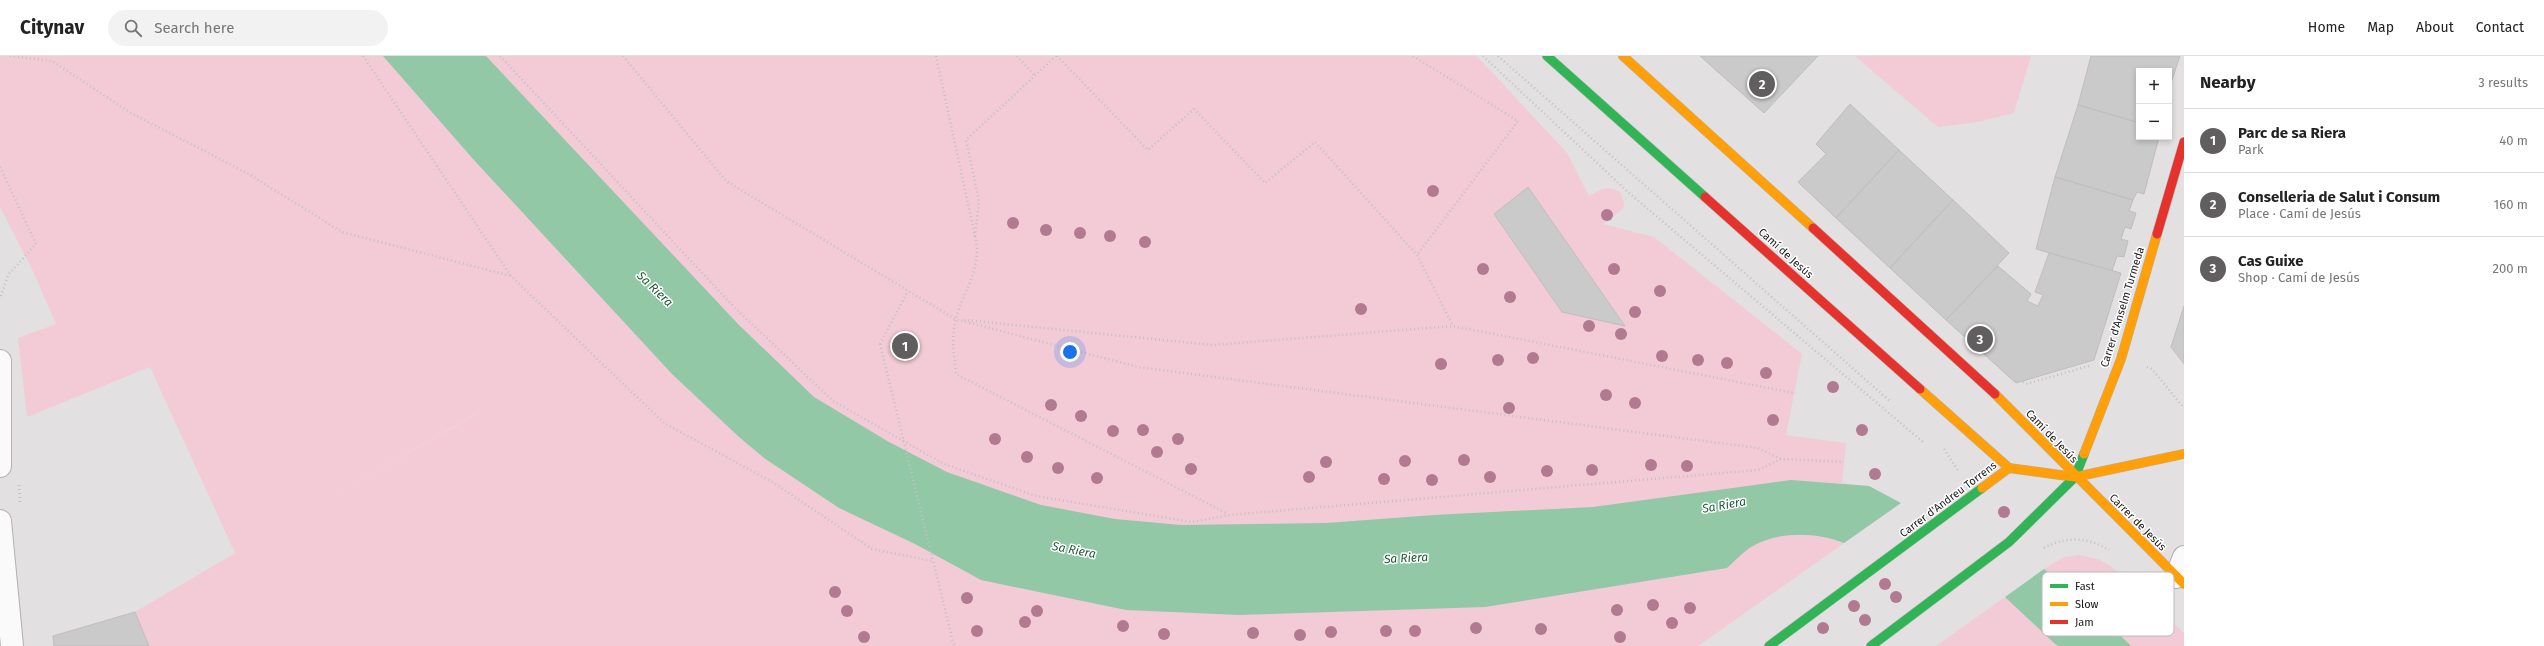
<!DOCTYPE html>
<meta charset="utf-8">
<style>
body{margin:0;font-family:"Fira Sans",sans-serif;background:#f2f2f2;color:#222}
.controls{position:absolute;right:12px;top:12px;display:grid;overflow:hidden;border-radius:0px;box-shadow:0 2px 6px #0003}
.controls button{width:36px;height:36px;display:grid;place-items:center;padding:0;border:0;border-bottom:1px solid #e0e0e0;background:#fff;color:#222;font:20px sans-serif}
.you{position:absolute;left:1070px;top:296px;width:14px;height:14px;margin:-10px;border:3px solid #fff;border-radius:50%;background:#1a73e8;box-shadow:0 0 0 6px #1a73e833}
.badge{display:grid;place-items:center;width:26px;height:26px;border-radius:50%;background:#605e5e;color:#fff;font-size:13px;font-weight:700}
.pin{position:absolute;translate:-50% -50%;border:2px solid #fff;box-shadow:0 1px 4px #0006}
.list{margin:0;padding:0;list-style:none}
h2{display:flex;justify-content:space-between;align-items:center;height:52px;margin:0;padding:0 16px;font-size:17px}
h2 small{font-size:13px;font-weight:400;color:#767676}
.list li{display:grid;grid-template-columns:26px 1fr auto;gap:12px;align-items:center;box-sizing:border-box;height:64px;padding:0 16px;border-top:1px solid #e0e0e0}
.list b{display:block;font-size:15px;white-space:nowrap}
.list p{margin:0;font-size:13px;white-space:nowrap;color:#767676}
.list em{font-size:13px;font-style:normal;color:#767676}
.icon{flex:none;width:22px;height:22px;fill:none;stroke:currentColor;stroke-width:2;stroke-linecap:round;stroke-linejoin:round}
.map{position:relative;flex:none;width:2184px;height:590px;overflow:hidden}
header{display:flex;align-items:center;gap:24px;box-sizing:border-box;height:56px;padding:0 20px;background:#fff;border-bottom:1px solid #e0e0e0}
header strong{font-size:19px}
nav{display:flex;gap:22px;margin-inline-start:auto;font-size:14px}
.search{width:280px;height:36px;background:#f2f2f2;display:flex;align-items:center;gap:10px;box-sizing:border-box;padding:0 14px;border-radius:22px;color:#767676;font-size:15px}
main{display:flex}
aside{flex:1;background:#fff}
.map>svg:first-child{display:block}
</style>
<header>
<strong>Citynav</strong>
<div class="search"><svg class="icon" aria-label="search" viewBox="0 0 24 24"><circle cx="10" cy="10" r="6"/><path d="M15 15l6 6"/></svg>Search here</div>
<nav><a>Home</a><a>Map</a><a>About</a><a>Contact</a></nav>
</header>
<main>
<div class="map">
<svg width="2184" height="590" viewBox="0 0 2184 590">
<rect width="100%" height="100%" fill="#e3e0e1"/>
<g fill="#f2cbd7" fill-rule="evenodd">
<path d="M0,0H1477L1567,97L1589,140C1600,134 1607,128 1620,136L1624,147L1623,153L1603,168L1654,181L1802,298L1786,379L1846,387L1842,427L1869,430L1901,447L1698,590H149L135,556L235,497L150,311L27,361L18,282L56,268L33,215L0,151ZM477,357H478L309,454Z"/>
<polygon points="1855,0 2031,0 2014,57 1978,66 1938,71"/>
<polygon points="2079,499 2098,503 2112,511 2184,577 2184,590 2131,590 2044,513 2064,501"/>
<polygon points="2005,541 2058,590 1936,590"/>
</g>
<g fill="#92c8a6">
<path d="M383,0H486L739,269L814,341L889,386L947,416L1041,449L1115,463L1181,469L1326,467L1434,459L1593,451L1791,424L1869,430L1901,447L1844,487C1817,476 1779,475 1753,490C1744,495 1735,505 1727,512L1485,551L1239,559L1126,554L981,524L915,488L839,452L764,402L739,381L672,318L473,103Z"/>
<polygon points="2044,513 2120,579 2131,590 2058,590 2054,587 2005,541"/>
</g>
<g fill="#cbcaca" stroke="#bfbdbe">
<polygon points="1700,0 1818,0 1764,57"/>
<polygon points="2091,0 2180,0 2169,33 2169,15 2139,15 2139,67 2078,49"/>
<polygon points="1850,48 1899,94 1836,162 1798,126 1826,98 1816,88"/>
<polygon points="2078,49 2139,67 2139,81 2159,81 2144,138 2137,136 2133,144 2055,121"/>
<polygon points="1899,94 1953,144 1890,212 1836,162"/>
<polygon points="2055,121 2133,144 2129,155 2136,157 2131,173 2125,171 2121,183 2128,185 2124,201 2117,200 2112,215 2036,193"/>
<polygon points="1528,131 1625,270 1562,256 1494,158"/>
<polygon points="1953,144 2009,197 1946,264 1890,212"/>
<polygon points="2049,197 2121,217 2094,304 2016,327 1946,264 1998,210 2031,238 2027,245 2038,250 2043,239 2035,236"/>
<polygon points="2184,250 2184,308 2171,291"/>
<polygon points="135,556 149,590 54,590 53,580"/>
</g>
<g fill="none" stroke-linecap="round" stroke-linejoin="round">
<defs>
<g id="street">
<polyline points="0,305 0,410"/>
<polyline points="0,465 12,590"/>
<polyline points="2176,521 2184,501"/>
</g>
<g id="fast">
<polyline points="1547,0 1705,141"/>
<polyline points="1769,590 1982,432"/>
<polyline points="1871,590 2009,486 2075,421 2084,398"/>
</g>
<g id="slow">
<polyline points="1623,0 1813,172"/>
<polyline points="1920,333 2009,412"/>
<polyline points="1995,338 2184,528"/>
<polyline points="2084,398 2121,303 2157,178"/>
<polyline points="1982,432 2009,412 2075,421 2184,398"/>
</g>
<g id="jam">
<polyline points="1705,141 1920,333"/>
<polyline points="1813,172 1995,338"/>
<polyline points="2157,178 2184,86"/>
</g>
</defs>
<use href="#street" stroke="#b2b0b0" stroke-width="24"/>
<use href="#fast" stroke="#b2b0b0" stroke-width="10"/>
<use href="#slow" stroke="#b2b0b0" stroke-width="10"/>
<use href="#jam" stroke="#b2b0b0" stroke-width="10"/>
<g stroke="#c2c2c2" stroke-width="2.5" stroke-dasharray="1 3" stroke-linecap="butt">
<polyline points="10,0 52,5 131,57 247,117 342,176 511,220"/>
<polyline points="363,0 511,220 664,367 774,427 872,493 933,505 954,590"/>
<polyline points="500,0 733,250 833,345 944,408 1036,440 1192,466 1229,459 1758,414 1781,403"/>
<polyline points="623,0 726,125 955,263 1138,311 1758,392 1781,403 1844,406"/>
<polyline points="936,0 975,180 979,145 966,84 1056,0"/>
<polyline points="1017,0 1035,20"/>
<polyline points="1057,0 1148,94 1194,53 1265,127 1315,86 1417,199 1453,270"/>
<polyline points="1413,0 1518,65 1417,199"/>
<polyline points="1483,0 1629,137 1923,386"/>
<polyline points="1498,0 1891,346"/>
<polyline points="0,111 36,188 8,219 0,243"/>
<path d="M975,180C983,210 964,234 956,262C951,280 954,300 956,318L1228,458"/>
<polyline points="964,264 1213,289 1453,270 1794,337"/>
<polyline points="880,288 908,235"/>
<polyline points="2147,311 2152,313 2184,352"/>
<polyline points="2023,326 2026,328 2089,310"/>
<polyline points="1944,393 1959,416"/>
<polyline points="19,429 20,446"/>
<path d="M2044,492C2066,480 2088,481 2109,494"/>
</g>
<use href="#street" stroke="#fbfafa" stroke-width="22"/>
<use href="#fast" stroke="#30b455" stroke-width="9"/>
<use href="#slow" stroke="#ff9f0a" stroke-width="9"/>
<use href="#jam" stroke="#e5322d" stroke-width="9"/>
<polyline stroke="#c2c2c2" stroke-width="2.5" stroke-dasharray="1 3" stroke-linecap="butt" points="880,288 933,505"/>
</g>
<g fill="#b17a91">
<circle cx="1433" cy="135" r="6"/>
<circle cx="1607" cy="159" r="6"/>
<circle cx="1013" cy="167" r="6"/>
<circle cx="1046" cy="174" r="6"/>
<circle cx="1080" cy="177" r="6"/>
<circle cx="1110" cy="180" r="6"/>
<circle cx="1145" cy="186" r="6"/>
<circle cx="1483" cy="213" r="6"/>
<circle cx="1614" cy="213" r="6"/>
<circle cx="1660" cy="235" r="6"/>
<circle cx="1510" cy="241" r="6"/>
<circle cx="1361" cy="253" r="6"/>
<circle cx="1635" cy="256" r="6"/>
<circle cx="1589" cy="270" r="6"/>
<circle cx="1621" cy="278" r="6"/>
<circle cx="1662" cy="300" r="6"/>
<circle cx="1533" cy="302" r="6"/>
<circle cx="1498" cy="304" r="6"/>
<circle cx="1698" cy="304" r="6"/>
<circle cx="1727" cy="307" r="6"/>
<circle cx="1441" cy="308" r="6"/>
<circle cx="1766" cy="317" r="6"/>
<circle cx="1833" cy="331" r="6"/>
<circle cx="1606" cy="339" r="6"/>
<circle cx="1635" cy="347" r="6"/>
<circle cx="1051" cy="349" r="6"/>
<circle cx="1509" cy="352" r="6"/>
<circle cx="1081" cy="360" r="6"/>
<circle cx="1773" cy="364" r="6"/>
<circle cx="1143" cy="374" r="6"/>
<circle cx="1862" cy="374" r="6"/>
<circle cx="1113" cy="375" r="6"/>
<circle cx="995" cy="383" r="6"/>
<circle cx="1178" cy="383" r="6"/>
<circle cx="1157" cy="396" r="6"/>
<circle cx="1027" cy="401" r="6"/>
<circle cx="1464" cy="404" r="6"/>
<circle cx="1405" cy="405" r="6"/>
<circle cx="1326" cy="406" r="6"/>
<circle cx="1651" cy="409" r="6"/>
<circle cx="1687" cy="410" r="6"/>
<circle cx="1058" cy="412" r="6"/>
<circle cx="1191" cy="413" r="6"/>
<circle cx="1592" cy="414" r="6"/>
<circle cx="1547" cy="415" r="6"/>
<circle cx="1875" cy="418" r="6"/>
<circle cx="1309" cy="421" r="6"/>
<circle cx="1490" cy="421" r="6"/>
<circle cx="1097" cy="422" r="6"/>
<circle cx="1384" cy="423" r="6"/>
<circle cx="1432" cy="424" r="6"/>
<circle cx="2004" cy="456" r="6"/>
<circle cx="1885" cy="528" r="6"/>
<circle cx="835" cy="536" r="6"/>
<circle cx="1896" cy="541" r="6"/>
<circle cx="967" cy="542" r="6"/>
<circle cx="1653" cy="549" r="6"/>
<circle cx="1854" cy="550" r="6"/>
<circle cx="1690" cy="552" r="6"/>
<circle cx="1617" cy="554" r="6"/>
<circle cx="847" cy="555" r="6"/>
<circle cx="1037" cy="555" r="6"/>
<circle cx="1865" cy="564" r="6"/>
<circle cx="1025" cy="566" r="6"/>
<circle cx="1672" cy="567" r="6"/>
<circle cx="1123" cy="570" r="6"/>
<circle cx="1476" cy="572" r="6"/>
<circle cx="1823" cy="572" r="6"/>
<circle cx="1541" cy="573" r="6"/>
<circle cx="977" cy="575" r="6"/>
<circle cx="1386" cy="575" r="6"/>
<circle cx="1415" cy="575" r="6"/>
<circle cx="1331" cy="576" r="6"/>
<circle cx="1253" cy="577" r="6"/>
<circle cx="1164" cy="578" r="6"/>
<circle cx="1300" cy="579" r="6"/>
<circle cx="864" cy="581" r="6"/>
<circle cx="1620" cy="581" r="6"/>
</g>
<g text-anchor="middle" stroke-width="3" stroke-linejoin="round" paint-order="stroke">
<g font-size="11" fill="#1a1818" stroke="#fff">
<text transform="translate(1786 197) rotate(42)" y="4">Camí de Jesús</text>
<text transform="translate(2122 251) rotate(-73)" y="4">Carrer d'Anselm Turmeda</text>
<text transform="translate(2052 380) rotate(46)" y="4">Camí de Jesús</text>
<text transform="translate(1948 443) rotate(-37)" y="4">Carrer d'Andreu Torrens</text>
<text transform="translate(2138 466) rotate(45)" y="4">Carrer de Jesús</text>
</g>
<g font-size="12" font-style="italic" fill="#1f5837" stroke="#fff">
<text transform="translate(655 233) rotate(44)" y="4">Sa Riera</text>
<text transform="translate(1724 449) rotate(-10)" y="4">Sa Riera</text>
<text transform="translate(1074 494) rotate(11)" y="4">Sa Riera</text>
<text transform="translate(1406 502) rotate(-3)" y="4">Sa Riera</text>
</g>
</g>
<rect x="2042" y="516" width="132" height="64" rx="6" fill="#fff" stroke="#bababa" stroke-width="1"/>
<rect x="2050" y="528" width="18" height="4" fill="#30b455"/>
<rect x="2050" y="546" width="18" height="4" fill="#ff9f0a"/>
<rect x="2050" y="564" width="18" height="4" fill="#e5322d"/>
<g font-size="11" fill="#1a1818">
<text x="2075" y="534">Fast</text>
<text x="2075" y="552">Slow</text>
<text x="2075" y="570">Jam</text>
</g>
</svg>
<div class="controls">
<button>+</button>
<button>−</button>
</div>
<div class="you"></div>
<div class="pin badge" style="left:905px;top:290px">1</div>
<div class="pin badge" style="left:1762px;top:28px">2</div>
<div class="pin badge" style="left:1980px;top:283px">3</div>
</div>
<aside>
<h2>Nearby<small>3 results</small></h2>
<ul class="list">
<li><span class="badge">1</span><div><b>Parc de sa Riera</b><p>Park</p></div><em>40 m</em></li>
<li><span class="badge">2</span><div><b>Conselleria de Salut i Consum</b><p>Place · Camí de Jesús</p></div><em>160 m</em></li>
<li><span class="badge">3</span><div><b>Cas Guixe</b><p>Shop · Camí de Jesús</p></div><em>200 m</em></li>
</ul>
</aside>
</main>
